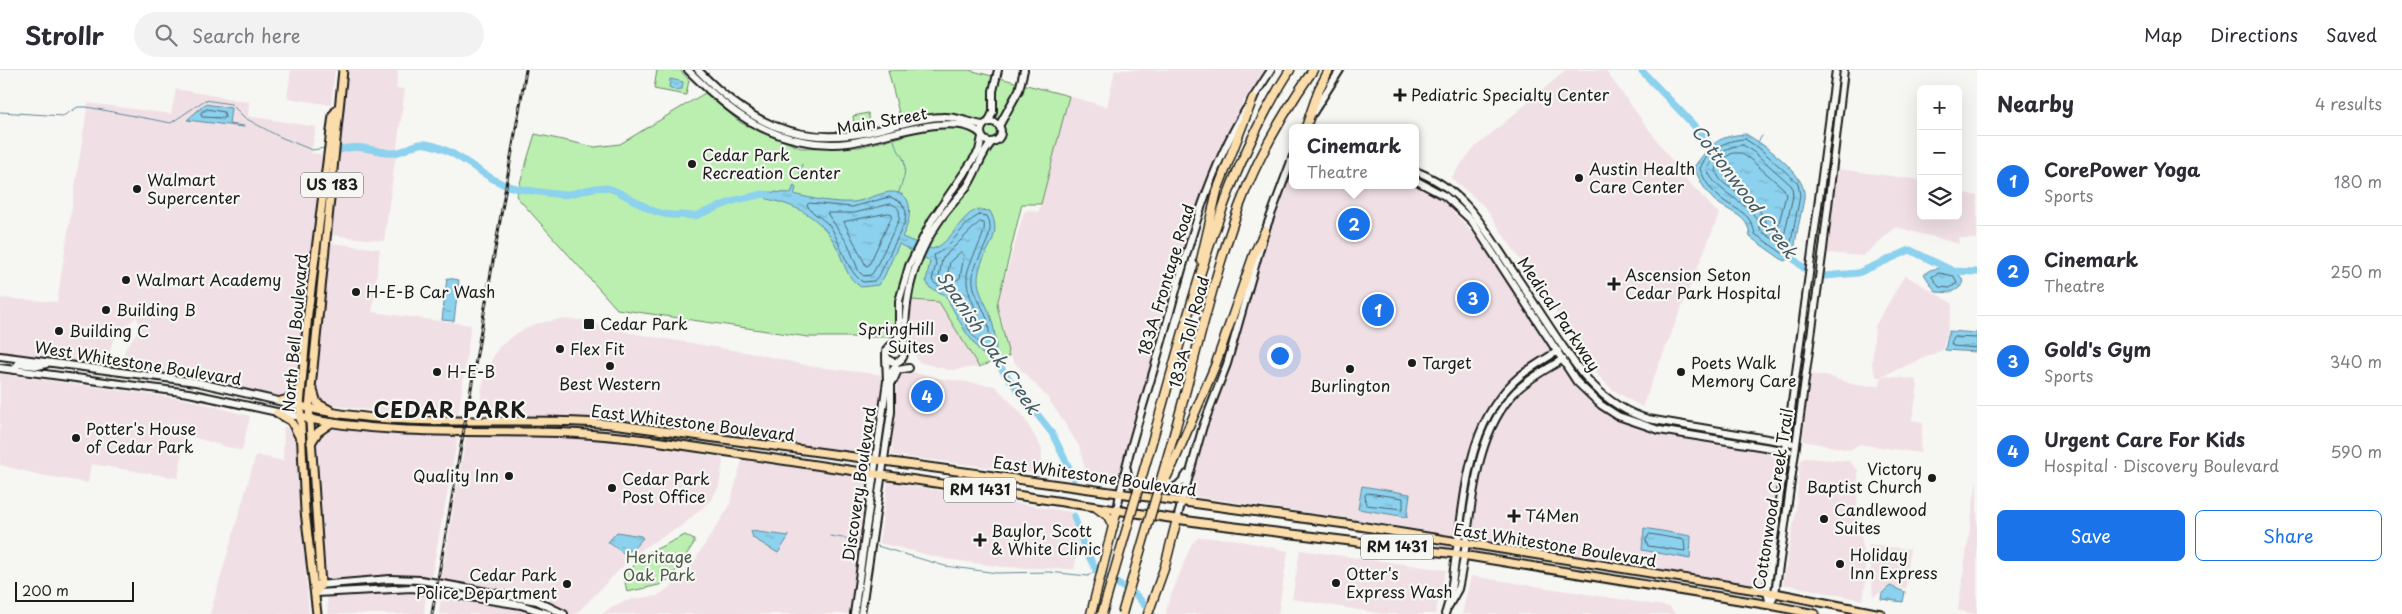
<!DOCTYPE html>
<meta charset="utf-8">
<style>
body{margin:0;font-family:"Playpen Sans",sans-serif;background:#f2f2f3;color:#2b2b33}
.controls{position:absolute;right:15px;top:15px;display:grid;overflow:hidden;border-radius:8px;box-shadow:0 5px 20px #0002}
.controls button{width:45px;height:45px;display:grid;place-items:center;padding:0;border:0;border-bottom:1px solid #e1e1e2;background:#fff;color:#2b2b33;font:25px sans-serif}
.scale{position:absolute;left:15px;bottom:12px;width:119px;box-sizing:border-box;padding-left:5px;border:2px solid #1c1c1c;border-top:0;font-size:14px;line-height:18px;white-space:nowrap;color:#1c1c1c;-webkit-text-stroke:4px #f6f6f2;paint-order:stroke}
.you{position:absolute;left:1279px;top:285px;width:18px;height:18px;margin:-12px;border:4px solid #fff;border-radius:50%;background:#1a73e8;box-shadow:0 0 0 8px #1a73e833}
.badge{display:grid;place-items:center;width:32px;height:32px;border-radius:50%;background:#1a73e8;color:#fff;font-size:16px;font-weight:700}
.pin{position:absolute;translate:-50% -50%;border:2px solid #fff;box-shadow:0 1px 5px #0006}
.popup{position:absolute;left:1289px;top:54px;width:130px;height:65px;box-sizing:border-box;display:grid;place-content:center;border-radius:8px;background:#fff;filter:drop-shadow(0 1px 4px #0005);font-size:16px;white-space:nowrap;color:#7c7c81}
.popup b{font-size:19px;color:#2b2b33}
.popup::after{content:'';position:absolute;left:50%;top:100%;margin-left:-10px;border:10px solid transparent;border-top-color:#fff}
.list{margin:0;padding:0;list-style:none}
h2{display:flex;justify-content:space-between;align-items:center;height:65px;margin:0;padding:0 20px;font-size:21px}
h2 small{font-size:16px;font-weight:400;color:#7c7c81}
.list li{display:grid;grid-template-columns:32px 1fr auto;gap:15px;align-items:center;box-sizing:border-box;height:90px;padding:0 20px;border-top:1px solid #e1e1e2}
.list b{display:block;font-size:19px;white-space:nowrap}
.list p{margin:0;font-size:16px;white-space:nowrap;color:#7c7c81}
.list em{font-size:16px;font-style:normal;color:#7c7c81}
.actions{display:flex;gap:10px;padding:15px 20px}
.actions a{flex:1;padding:11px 0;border:1px solid #1a73e8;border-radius:8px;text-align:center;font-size:18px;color:#1a73e8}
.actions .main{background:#1a73e8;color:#fff}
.icon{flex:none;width:28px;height:28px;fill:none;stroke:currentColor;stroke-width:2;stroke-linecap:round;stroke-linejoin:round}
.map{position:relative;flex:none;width:1977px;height:544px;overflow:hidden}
header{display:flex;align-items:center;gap:30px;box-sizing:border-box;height:70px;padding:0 25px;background:#fff;border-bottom:1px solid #e1e1e2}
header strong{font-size:24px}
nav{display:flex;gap:28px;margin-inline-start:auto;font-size:18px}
.search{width:350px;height:45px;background:#f2f2f3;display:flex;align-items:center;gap:12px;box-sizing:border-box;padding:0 18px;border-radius:28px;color:#7c7c81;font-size:19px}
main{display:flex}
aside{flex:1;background:#fff}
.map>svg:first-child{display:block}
</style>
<header>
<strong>Strollr</strong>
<div class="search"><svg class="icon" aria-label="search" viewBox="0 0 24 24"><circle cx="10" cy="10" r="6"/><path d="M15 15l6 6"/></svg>Search here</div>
<nav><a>Map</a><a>Directions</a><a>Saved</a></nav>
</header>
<main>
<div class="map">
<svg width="1977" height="544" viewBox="0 0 1977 544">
<defs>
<pattern id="water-ripples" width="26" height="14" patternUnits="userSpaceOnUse" patternTransform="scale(1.25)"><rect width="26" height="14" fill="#8cd1ee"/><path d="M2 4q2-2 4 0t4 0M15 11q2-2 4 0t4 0" fill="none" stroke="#78b3cc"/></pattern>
</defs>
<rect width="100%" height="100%" fill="#f6f6f2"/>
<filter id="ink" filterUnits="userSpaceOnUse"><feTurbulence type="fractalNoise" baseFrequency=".02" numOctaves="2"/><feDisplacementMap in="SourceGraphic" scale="10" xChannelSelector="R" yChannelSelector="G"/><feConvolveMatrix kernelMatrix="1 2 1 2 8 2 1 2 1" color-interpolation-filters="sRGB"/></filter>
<g filter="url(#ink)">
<g fill="#f0e0e5">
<polygon points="291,0 335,0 331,35 287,28"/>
<polygon points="349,0 398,0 396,18 405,19 384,171 330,165 336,103"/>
<polygon points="1115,0 1265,0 1244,31 1219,79 1192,152 1119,404 1116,409 1105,413 1097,412 1087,407 1079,376 1048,328 1014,292 1005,277 1003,254 997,235 1024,142 1028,140 1037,142 1039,140 1069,26 1107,37"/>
<polygon points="1566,0 1605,0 1684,107 1719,144 1642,337 1613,320 1598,305 1484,136 1451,108 1472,80"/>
<polygon points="176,19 249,32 248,46 316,57 311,83 325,85 300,264 296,320 285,328 205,309 124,299 121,294 125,279 141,257 136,247 119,263 112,273 107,293 104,296 0,282 0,228 57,232 88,33 171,44"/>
<polygon points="1293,96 1293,115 1415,115 1437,124 1481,172 1571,311 1600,338 1624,352 1652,361 1778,382 1783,386 1767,509 1759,516 1361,450 1198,427 1188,421 1207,358 1231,295 1271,158"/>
<polygon points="1838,99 1921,110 1921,146 1958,146 1958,121 1977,126 1977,169 1958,168 1959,174 1896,157 1863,186 1825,183"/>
<polygon points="331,173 380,179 372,242 471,255 458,347 412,345 321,334 314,323"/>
<polygon points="1905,205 1953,234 1943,280 1882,306 1915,309 1918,316 1912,350 1923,352 1920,383 1859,374 1850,380 1803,371 1809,304 1828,306 1855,315 1880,316 1881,307 1877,307 1872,295 1875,256"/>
<polygon points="912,230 939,232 979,297 949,300 919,292 908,274"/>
<polygon points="561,249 583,250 630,263 757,284 809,296 883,305 874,378 869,385 615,349 479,347 482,316 492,289 499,277 517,263 535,254"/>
<polygon points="912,302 937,308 995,316 1022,344 1042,379 1041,404 892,385 897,311 900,305"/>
<polygon points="0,304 190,330 250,346 242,381 185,365 178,408 91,394 88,413 41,405 0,395"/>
<polygon points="284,356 295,363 296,372 309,544 210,544 256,385 283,391"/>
<polygon points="331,358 387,364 458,367 431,508 400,505 325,510 317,365"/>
<polygon points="466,367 584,367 696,381 703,385 722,387 723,392 719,416 711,430 683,455 648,475 628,491 576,544 569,544 535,526 441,510"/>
<polygon points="1804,388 1849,391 1858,400 1857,439 1867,504 1863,530 1783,514 1796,439 1800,391"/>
<polygon points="742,390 867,408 852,544 602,544 613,536 632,529 657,526 672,516 689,499 729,437"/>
<polygon points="1977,409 1977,544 1974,544 1958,540"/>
<polygon points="888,412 1071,442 1079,478 1074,499 1002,497 945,489 879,473"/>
<polygon points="1199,467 1232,469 1288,481 1278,544 1166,544 1168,533 1192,473"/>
<polygon points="1869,475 1910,479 1906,519 1890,516 1873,527"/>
<polygon points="1300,480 1446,500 1435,544 1383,544 1292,529"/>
<polygon points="1471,506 1670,537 1675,544 1462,544"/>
<polygon points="398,523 426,525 424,544 328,544 327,525"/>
<polygon points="441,526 516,538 537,544 439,544"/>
</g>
<g fill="#baefb0" stroke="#6b8666">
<polygon points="657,0 680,0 689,10 686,25 654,19"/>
<polygon points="888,0 969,0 1069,26 1041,134 1022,134 997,235 1009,286 979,297 939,232 912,230 891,267 808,267 617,239 516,126 535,64 595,77 620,74 705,23 741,53 801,78 859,77 905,66"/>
<polygon points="868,43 871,56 855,60 853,46"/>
<polygon points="685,465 694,470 694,473 671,508 659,515 627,522 624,506 644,485"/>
</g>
<g fill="url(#water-ripples)" stroke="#5f899a">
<polygon points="670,9 683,12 682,19 675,20 669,17"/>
<polygon points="205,34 231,38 229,54 244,56 244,57 187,50"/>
<path d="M1746,64C1764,75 1808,104 1804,128C1801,147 1795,166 1794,186L1784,191L1750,167C1749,144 1729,143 1714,130C1704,120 1699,109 1694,97C1711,74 1717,66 1746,64Z"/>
<path d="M794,115L796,119L794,124C812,129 834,133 853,132C865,131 879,123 890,122C918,121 910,153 902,167L932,179C951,175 961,143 978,140C981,140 987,141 990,141C1005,168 981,180 978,207C977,223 987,233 991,248C994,257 996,269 996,279L982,284L965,261L945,225L930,218L926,211L930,191L899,174L884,207L878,215L861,217C847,208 845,196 839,182C825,150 800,136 767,129L764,124L767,122L791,123Z"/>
<path d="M1939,198L1957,201L1964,212C1957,223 1949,223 1936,222L1924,204L1930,200Z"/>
<polygon points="447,208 459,210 454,251 442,250"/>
<polygon points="1949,261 1977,263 1977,282 1945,280"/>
<polygon points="1362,416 1410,424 1407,447 1358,439"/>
<polygon points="1644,458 1691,466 1690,489 1642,480"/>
<polygon points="751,461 789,466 778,483 753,468"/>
<polygon points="617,462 641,466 643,468 632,480 623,483 608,472"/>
<polygon points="1890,516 1905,522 1903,532 1881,529 1882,523"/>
</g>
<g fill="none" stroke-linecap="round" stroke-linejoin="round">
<g stroke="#496470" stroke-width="1">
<polygon points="207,39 224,42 225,48 202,47 201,43"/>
<path d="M1745,69L1759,78L1798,113L1800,126L1789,182L1785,185L1755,164C1750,139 1734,141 1718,126C1709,118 1704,109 1700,99C1708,79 1725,70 1745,69Z"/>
<path d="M1743,75L1755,83L1792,116L1793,126L1782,175L1761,161C1755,130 1720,129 1707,100C1713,84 1727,76 1743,75Z"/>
<path d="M1733,83H1741L1750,89L1784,119L1786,125L1777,161C1765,159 1762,140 1753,131C1741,121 1717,117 1716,98L1726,87Z"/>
<path d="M890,127L901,132L906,141L905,152L880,204L874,211L863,212C849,204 840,174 832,159C826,149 811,144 807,135L809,133L852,137Z"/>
<path d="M891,134C900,136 900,142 899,150L874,201L871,205L864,206L859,202L848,174L827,143H854Z"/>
<polygon points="889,143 892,144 891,148 869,195 866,196 844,152"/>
<path d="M979,145L987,146C998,164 976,186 973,205C971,222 982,234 987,249C989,257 989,265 991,273L985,278C968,265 961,241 950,224C946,217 936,217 932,210L936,194L934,185C953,177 961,154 979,145Z"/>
<path d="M980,152L984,153C987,166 969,189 967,205C965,225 979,239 981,258L979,260L954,218L939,208L942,189Z"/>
<polygon points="961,182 964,185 960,208 957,210 948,203 950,192"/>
<polygon points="1939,203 1954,206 1957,213 1950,218 1939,217 1932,207"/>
<polyline points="1977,268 1954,267 1951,273 1953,276 1977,278"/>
<polygon points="1368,423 1403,428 1403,439 1366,435 1365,425"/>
<polygon points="1650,464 1684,470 1685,481 1648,476 1646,470"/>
</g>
<g stroke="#5f899a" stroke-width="1">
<polyline points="0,42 63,46 78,37 87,37 171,53 205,30 231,34 245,48 278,66 312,80 325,78"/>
<path d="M894,70C896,78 900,82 903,88C908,100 902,113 898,124"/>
<polyline points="1758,72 1762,66"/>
<polyline points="798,110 802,94"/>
<polyline points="830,466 856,470"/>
<polyline points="877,476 945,496 997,503 1049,502 1088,506 1096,500"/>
</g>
<g stroke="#8cd1ee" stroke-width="7">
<polyline points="1641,0 1705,67 1716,83"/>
<path d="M338,81C355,73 373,81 391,83C404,84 413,72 426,74C456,79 477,103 503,114C516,120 541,122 555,124C574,128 592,113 611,119C634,127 652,147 677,145"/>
<polyline points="680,145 695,146 736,130 764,124 771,126"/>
<polyline points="1785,181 1807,201"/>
<polyline points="1825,206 1858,203 1910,180 1953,201 1977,202"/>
<polyline points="987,272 1003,301 1052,363 1074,408"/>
<polyline points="1074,446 1084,477 1096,500 1137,526 1152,544"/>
</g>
<defs>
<g id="secondary">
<path d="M688,0C722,34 754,62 802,71C817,74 833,75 848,73C881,69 956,39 981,64"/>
<path d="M698,0C746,50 793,76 864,63C889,58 916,48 942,47C957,46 969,53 983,55"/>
<polyline points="1251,31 1271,0"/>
<polyline points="1313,43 1340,0"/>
<polyline points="989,51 993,42 993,21 998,0"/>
<circle cx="991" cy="62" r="10"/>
<polyline points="999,56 1019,20 1024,0"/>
<path d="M1415,101C1457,116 1478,147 1501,183C1518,209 1536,236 1553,262C1579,301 1601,335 1648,349L1791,373"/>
<polyline points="1415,110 1445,126 1472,151 1577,312 1601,335 1618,346 1659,360 1789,381"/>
<circle cx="895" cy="283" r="9"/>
<polyline points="894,274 899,265 899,231 909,196 932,150 979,81 982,67"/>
<path d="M904,281C905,231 909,197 937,154C946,140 958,128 968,115C977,101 981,84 992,72"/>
<polyline points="0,286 196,312 300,336"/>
<polyline points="0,298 189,323 300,347"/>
<polyline points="14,300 18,294 38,296 46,294"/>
<polyline points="894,309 898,300 909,298"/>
<path d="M1127,399L1128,407L1134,415C1157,421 1174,427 1187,404"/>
<path d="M1117,440C1126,385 1145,332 1160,278C1183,198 1202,111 1246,39"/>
<polyline points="1177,449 1203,356 1227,294 1265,161 1293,86"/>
<polyline points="318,515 390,509 421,510 537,531 564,544"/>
<polyline points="316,523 412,518 521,535 549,544"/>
<polyline points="1770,535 1775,523 1783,469 1823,179 1844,0"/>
<polyline points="1770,535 1767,522 1836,0"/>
<path d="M1448,537L1458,519C1473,455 1468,370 1516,321C1529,308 1547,299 1563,289"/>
<polyline points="854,544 887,311 886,287"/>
<polyline points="861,544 891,342 891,303 897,293"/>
<path d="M1445,544C1452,525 1453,504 1456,484C1466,421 1467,351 1520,306C1532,297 1545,289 1558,281"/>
</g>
<g id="primary">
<polyline points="313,320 317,333 330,340"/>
<polyline points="281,331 292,328 301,316"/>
<path d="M300,336C405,362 514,344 620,355L1353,455L1775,523L1881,544"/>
<polyline points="277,343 291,351 300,368"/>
<path d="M300,347C378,364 455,361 534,362C575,362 615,366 655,371L1203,453L1456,484L1770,535L1815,544"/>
<polyline points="311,373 318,362 331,353"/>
<polyline points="316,523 321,515 309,338 343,0"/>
<polyline points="317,544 305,441 300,336 308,243 333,45 338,38"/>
</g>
<g id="highway">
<polyline points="1306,57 1319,19 1329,0"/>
<polyline points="1201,190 1217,121 1253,28"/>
<path d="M1147,389C1186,257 1215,117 1290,0"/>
<path d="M1166,392C1191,308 1209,219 1239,137C1257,88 1284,42 1313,0"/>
<polyline points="1173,394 1215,296 1254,184 1265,161"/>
<polyline points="1097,438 1108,446 1113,456"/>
<polyline points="1091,544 1117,440"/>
<polyline points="1148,544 1165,496 1177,449"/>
</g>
</defs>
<use href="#secondary" stroke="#1c1c1c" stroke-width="10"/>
<use href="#primary" stroke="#1c1c1c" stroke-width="11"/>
<use href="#highway" stroke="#1c1c1c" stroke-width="11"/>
<use href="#secondary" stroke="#f6f6f2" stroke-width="6"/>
<use href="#primary" stroke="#faddab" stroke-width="7"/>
<use href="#highway" stroke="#faddab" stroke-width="8"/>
<defs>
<polyline id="rail" points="432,544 526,0"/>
</defs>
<use href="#rail" stroke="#1c1c1c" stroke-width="3"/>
<use href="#rail" stroke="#f6f6f2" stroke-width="1" stroke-dasharray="4" stroke-linecap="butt"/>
<defs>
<g id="highway-bridge">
<polyline points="1166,408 1173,394"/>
<polyline points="1102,544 1147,389"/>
<polyline points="1122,544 1166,392"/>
</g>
</defs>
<use href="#highway-bridge" stroke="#1c1c1c" stroke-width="11" stroke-linecap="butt"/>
<use href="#highway-bridge" stroke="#faddab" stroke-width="8"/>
</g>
</g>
<g fill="#1c1c1c" stroke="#f6f6f2" stroke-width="2">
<path d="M1397.5 17.5h5v5h5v5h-5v5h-5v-5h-5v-5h5z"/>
<circle cx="692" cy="94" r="5"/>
<circle cx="1579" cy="108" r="5"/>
<circle cx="137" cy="119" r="5"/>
<circle cx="126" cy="210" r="5"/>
<path d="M1611.5 206.5h5v5h5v5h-5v5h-5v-5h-5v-5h5z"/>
<circle cx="356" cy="222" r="5"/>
<circle cx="106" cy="240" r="5"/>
<rect x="583" y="248" width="12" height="12" rx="2.5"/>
<circle cx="59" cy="261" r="5"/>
<circle cx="944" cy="268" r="5"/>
<circle cx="560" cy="279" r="5"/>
<circle cx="1412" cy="293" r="5"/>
<circle cx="610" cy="296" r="5"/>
<circle cx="1350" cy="299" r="5"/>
<circle cx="437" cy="302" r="5"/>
<circle cx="1681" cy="302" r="5"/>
<circle cx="76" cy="368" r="5"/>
<circle cx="509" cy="406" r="5"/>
<circle cx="1932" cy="408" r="5"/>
<circle cx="612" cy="418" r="5"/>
<path d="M1511.5 438.5h5v5h5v5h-5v5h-5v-5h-5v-5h5z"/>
<circle cx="1824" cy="449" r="5"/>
<path d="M977.5 462.5h5v5h5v5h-5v5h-5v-5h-5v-5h5z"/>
<circle cx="1840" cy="494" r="5"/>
<circle cx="1336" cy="513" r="5"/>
<circle cx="567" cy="514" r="5"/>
</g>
<g text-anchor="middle" stroke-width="4.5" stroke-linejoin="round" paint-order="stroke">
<g fill="#f6f6f2" stroke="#5d5d5c" stroke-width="1">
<rect x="301" y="102.5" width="62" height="25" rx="4"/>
<rect x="944" y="407.5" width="72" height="25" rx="4"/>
<rect x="1361" y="464.5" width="72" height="25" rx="4"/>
</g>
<g font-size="15" font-weight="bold" fill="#1c1c1c">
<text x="332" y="120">US 183</text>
<text x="980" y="425">RM 1431</text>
<text x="1397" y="482">RM 1431</text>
</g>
<g font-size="16" fill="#1c1c1c" stroke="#f6f6f2" text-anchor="start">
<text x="1411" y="31">Pediatric Specialty Center</text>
<text x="702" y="91">Cedar Park<tspan x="702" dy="18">Recreation Center</tspan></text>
<text x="1589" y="105">Austin Health<tspan x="1589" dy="18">Care Center</tspan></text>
<text x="147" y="116">Walmart<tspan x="147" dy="18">Supercenter</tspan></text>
<text x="1625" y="211">Ascension Seton<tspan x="1625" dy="18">Cedar Park Hospital</tspan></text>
<text x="136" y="216">Walmart Academy</text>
<text x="366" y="228">H-E-B Car Wash</text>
<text x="116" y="246">Building B</text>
<text x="600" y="260">Cedar Park</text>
<text x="934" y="265" text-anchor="end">SpringHill<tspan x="934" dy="18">Suites</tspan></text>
<text x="69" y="267">Building C</text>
<text x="570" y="285">Flex Fit</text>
<text x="1422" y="299">Target</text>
<text x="1691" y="299">Poets Walk<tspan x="1691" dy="18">Memory Care</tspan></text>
<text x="447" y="308">H-E-B</text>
<text x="610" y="320" text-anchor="middle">Best Western</text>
<text x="1350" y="322" text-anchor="middle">Burlington</text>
<text x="86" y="365">Potter's House<tspan x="86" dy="18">of Cedar Park</tspan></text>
<text x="1922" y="405" text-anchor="end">Victory<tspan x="1922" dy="18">Baptist Church</tspan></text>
<text x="499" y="412" text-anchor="end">Quality Inn</text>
<text x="622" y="415">Cedar Park<tspan x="622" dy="18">Post Office</tspan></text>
<text x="1834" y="446">Candlewood<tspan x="1834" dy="18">Suites</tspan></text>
<text x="1525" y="452">T4Men</text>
<text x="991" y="467">Baylor, Scott<tspan x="991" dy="18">&amp; White Clinic</tspan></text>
<text x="1850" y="491">Holiday<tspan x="1850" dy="18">Inn Express</tspan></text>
<text x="1346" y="510">Otter's<tspan x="1346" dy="18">Express Wash</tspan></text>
<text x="557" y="511" text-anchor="end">Cedar Park<tspan x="557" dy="18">Police Department</tspan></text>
</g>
<g font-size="16" fill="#1c1c1c" stroke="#f6f6f2">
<text transform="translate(882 51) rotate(-10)" y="6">Main Street</text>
<text transform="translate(1166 210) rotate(-73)" y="6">183A Frontage Road</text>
<text transform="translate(1559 244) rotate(56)" y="6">Medical Parkway</text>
<text transform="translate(1189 262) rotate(-75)" y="6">183A Toll Road</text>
<text transform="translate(295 263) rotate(-85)" y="6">North Bell Boulevard</text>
<text transform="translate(138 293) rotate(9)" y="6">West Whitestone Boulevard</text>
<text transform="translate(693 353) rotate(7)" y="6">East Whitestone Boulevard</text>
<text transform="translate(1095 406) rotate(8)" y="6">East Whitestone Boulevard</text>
<text transform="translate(859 414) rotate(-82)" y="6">Discovery Boulevard</text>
<text transform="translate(1773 429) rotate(-81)" y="6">Cottonwood Creek Trail</text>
<text transform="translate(1555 475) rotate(9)" y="6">East Whitestone Boulevard</text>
</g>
<g font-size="16" fill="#4b5b48" stroke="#f6f6f2">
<text x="659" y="493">Heritage<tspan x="659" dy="18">Oak Park</tspan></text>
</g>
<g font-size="18" font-style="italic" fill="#435b66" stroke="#f6f6f2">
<text transform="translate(1744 122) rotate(53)" y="6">Cottonwood Creek</text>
<text transform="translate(988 273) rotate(56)" y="6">Spanish Oak Creek</text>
</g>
<g font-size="21" font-weight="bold" letter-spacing="1" fill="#1c1c1c" stroke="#f6f6f2">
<text x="450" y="348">CEDAR PARK</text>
</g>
</g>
</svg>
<div class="controls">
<button>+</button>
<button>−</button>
<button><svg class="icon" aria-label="layers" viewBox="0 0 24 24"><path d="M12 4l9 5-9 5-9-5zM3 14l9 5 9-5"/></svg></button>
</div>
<div class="scale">200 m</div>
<div class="you"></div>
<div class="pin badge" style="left:1378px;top:240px">1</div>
<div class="pin badge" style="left:1354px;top:154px">2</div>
<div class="popup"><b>Cinemark</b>Theatre</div>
<div class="pin badge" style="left:1473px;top:228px">3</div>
<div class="pin badge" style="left:927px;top:326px">4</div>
</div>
<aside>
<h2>Nearby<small>4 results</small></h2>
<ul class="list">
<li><span class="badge">1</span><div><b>CorePower Yoga</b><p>Sports</p></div><em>180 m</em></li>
<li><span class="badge">2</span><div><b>Cinemark</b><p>Theatre</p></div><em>250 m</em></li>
<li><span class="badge">3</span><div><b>Gold's Gym</b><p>Sports</p></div><em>340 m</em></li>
<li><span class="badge">4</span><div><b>Urgent Care For Kids</b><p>Hospital · Discovery Boulevard</p></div><em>590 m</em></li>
</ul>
<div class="actions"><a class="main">Save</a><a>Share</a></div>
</aside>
</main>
